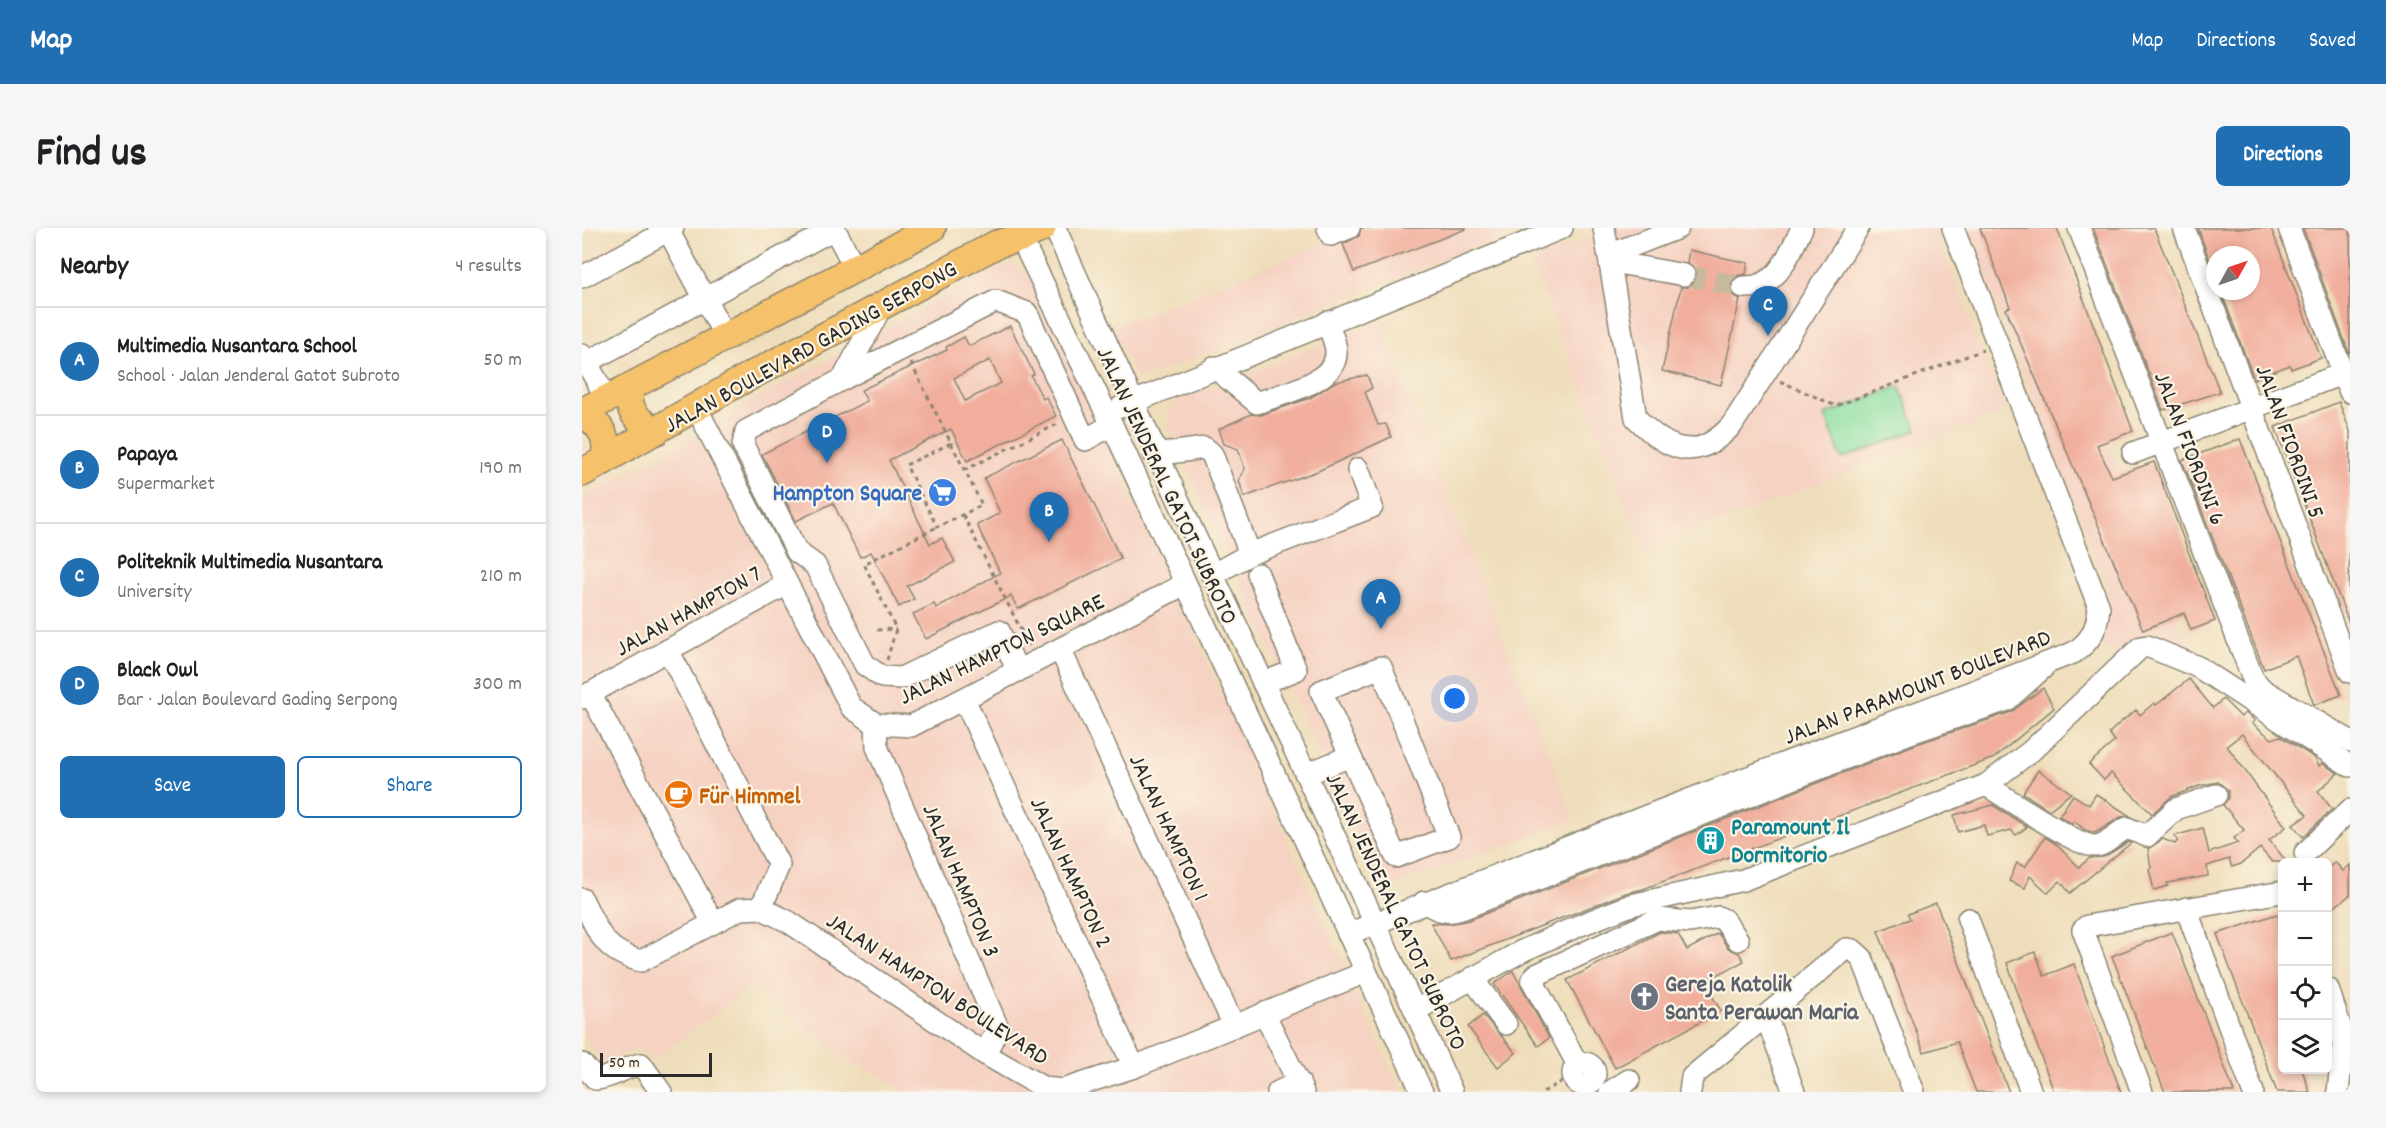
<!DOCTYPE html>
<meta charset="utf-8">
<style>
body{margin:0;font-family:Dekko,sans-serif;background:#f6f6f6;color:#202124}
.controls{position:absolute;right:18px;bottom:18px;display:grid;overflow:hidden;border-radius:9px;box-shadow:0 3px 9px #0003}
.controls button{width:54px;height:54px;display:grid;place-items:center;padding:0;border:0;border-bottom:2px solid #e0e0e0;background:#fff;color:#202124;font:30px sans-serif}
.compass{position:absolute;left:1624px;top:18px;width:54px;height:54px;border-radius:50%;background:#fff;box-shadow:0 3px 9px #0003;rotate:50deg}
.scale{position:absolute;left:18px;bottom:15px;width:112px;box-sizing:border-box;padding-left:6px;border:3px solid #2b2b2b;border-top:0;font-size:16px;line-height:21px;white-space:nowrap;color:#2b2b2b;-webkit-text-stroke:4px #fcf5e5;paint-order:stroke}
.you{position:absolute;left:873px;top:471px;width:21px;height:21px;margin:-15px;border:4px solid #fff;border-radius:50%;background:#1a73e8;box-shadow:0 0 0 9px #1a73e833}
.badge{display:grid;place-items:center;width:39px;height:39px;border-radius:50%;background:#1f6fb2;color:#fff;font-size:20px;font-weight:700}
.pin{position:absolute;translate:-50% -50px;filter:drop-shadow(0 2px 3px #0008)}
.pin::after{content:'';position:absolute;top:32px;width:21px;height:18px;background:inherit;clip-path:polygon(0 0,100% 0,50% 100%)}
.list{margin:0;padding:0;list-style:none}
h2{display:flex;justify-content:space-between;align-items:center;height:78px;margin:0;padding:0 24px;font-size:26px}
h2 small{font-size:20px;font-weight:400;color:#757577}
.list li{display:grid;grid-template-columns:39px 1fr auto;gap:18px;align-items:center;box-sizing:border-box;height:108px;padding:0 24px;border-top:2px solid #e0e0e0}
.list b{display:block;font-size:22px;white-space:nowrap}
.list p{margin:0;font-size:20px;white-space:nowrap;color:#757577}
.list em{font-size:20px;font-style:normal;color:#757577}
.actions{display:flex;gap:12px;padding:18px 24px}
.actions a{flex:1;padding:14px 0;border:2px solid #1f6fb2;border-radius:9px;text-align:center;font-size:21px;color:#1f6fb2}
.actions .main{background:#1f6fb2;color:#fff}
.icon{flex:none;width:33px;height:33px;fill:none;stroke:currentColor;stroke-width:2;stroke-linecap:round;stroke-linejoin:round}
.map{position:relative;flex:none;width:1768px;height:864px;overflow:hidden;border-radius:9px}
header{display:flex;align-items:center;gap:36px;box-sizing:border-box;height:84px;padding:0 30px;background:#1f6fb2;color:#fff}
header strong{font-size:28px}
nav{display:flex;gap:33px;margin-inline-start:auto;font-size:21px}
.intro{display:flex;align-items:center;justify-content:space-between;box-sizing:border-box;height:144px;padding:0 36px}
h1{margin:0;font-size:42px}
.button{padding:15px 27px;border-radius:9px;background:#1f6fb2;color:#fff;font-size:21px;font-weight:700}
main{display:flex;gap:36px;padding:0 36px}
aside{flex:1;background:#fff;border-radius:9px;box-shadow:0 3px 9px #0003}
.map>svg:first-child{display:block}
</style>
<header>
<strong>Map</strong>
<nav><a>Map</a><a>Directions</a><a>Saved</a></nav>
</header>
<div class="intro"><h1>Find us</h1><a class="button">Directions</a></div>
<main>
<aside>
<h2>Nearby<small>4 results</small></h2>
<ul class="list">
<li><span class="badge">A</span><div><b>Multimedia Nusantara School</b><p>School · Jalan Jenderal Gatot Subroto</p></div><em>50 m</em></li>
<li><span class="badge">B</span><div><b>Papaya</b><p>Supermarket</p></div><em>190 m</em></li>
<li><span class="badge">C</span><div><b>Politeknik Multimedia Nusantara</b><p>University</p></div><em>210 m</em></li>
<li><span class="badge">D</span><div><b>Black Owl</b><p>Bar · Jalan Boulevard Gading Serpong</p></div><em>300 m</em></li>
</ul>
<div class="actions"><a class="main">Save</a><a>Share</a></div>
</aside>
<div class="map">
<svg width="1768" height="864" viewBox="0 0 1768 864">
<rect width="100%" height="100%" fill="#fcf5e5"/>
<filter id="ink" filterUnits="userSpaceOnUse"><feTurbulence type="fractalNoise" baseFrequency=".0167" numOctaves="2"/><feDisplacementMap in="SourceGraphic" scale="12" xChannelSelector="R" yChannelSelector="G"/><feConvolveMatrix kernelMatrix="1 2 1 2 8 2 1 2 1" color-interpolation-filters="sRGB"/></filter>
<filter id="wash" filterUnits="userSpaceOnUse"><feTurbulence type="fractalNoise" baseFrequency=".008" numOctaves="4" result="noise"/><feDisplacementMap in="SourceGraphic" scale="24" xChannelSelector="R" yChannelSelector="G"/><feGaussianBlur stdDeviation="1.35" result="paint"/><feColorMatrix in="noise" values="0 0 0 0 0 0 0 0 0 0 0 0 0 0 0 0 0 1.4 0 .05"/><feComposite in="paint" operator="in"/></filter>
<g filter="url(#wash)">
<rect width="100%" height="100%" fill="#eeddba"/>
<g fill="#f5d2c2">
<polygon points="780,0 941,0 556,152 530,99"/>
<polygon points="1034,0 1352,0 1423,183 1062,323 949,33"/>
<polygon points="1385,0 1441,0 1608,425 1554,410 1535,427 1514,411 1524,393 1527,363"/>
<polygon points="432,37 446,46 576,325 819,864 694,864 693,858 678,864 322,864 288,841 272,837 170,758 70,832 57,820 18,835 0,802 0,270 145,192 153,182 417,39"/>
<polygon points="798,94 992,592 799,662 587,198 587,184 596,172"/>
</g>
<polygon fill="#8ae0a3" stroke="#5a8667" stroke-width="1.5" points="1317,158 1335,202 1260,231 1243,187"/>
<g id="blocks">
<g fill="#f1ae9d" fill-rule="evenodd">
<polygon points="779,0 884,0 884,1 772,44 761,16 777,8"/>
<polygon points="1398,0 1475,0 1551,203 1515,217 1530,249 1572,234 1633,393 1609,402 1602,385 1561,402 1424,81 1428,79"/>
<polygon points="1511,0 1572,0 1638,164 1581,182"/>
<polygon points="1616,0 1689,0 1739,130 1709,141 1708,137 1672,151 1639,63 1669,63 1669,27 1633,27 1633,47"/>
<polygon points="1721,0 1768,0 1768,125 1767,125"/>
<polygon points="1107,22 1166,35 1164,46 1154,48 1149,54 1150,66 1158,71 1139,157 1080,143 1099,59 1107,59 1114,50 1114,42 1105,35"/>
<path d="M428,98L452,146L449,148L461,171L464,169L474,188L385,233L369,201L307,232L348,316L360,310L373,334L325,358L332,371L317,379L289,324L278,329L251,275L214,293L180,226L285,173L279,162L365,122L364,119L382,109L387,118ZM408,132L419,155L383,173L372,150Z"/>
<polygon points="785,147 790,160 783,164 796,197 804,196 809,209 736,243 662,269 657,252 663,241 656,221 642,216 637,201 669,186 679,187 728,170 753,154"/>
<polygon points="1757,174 1768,203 1767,395 1693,199"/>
<polygon points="1658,211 1759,467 1732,477 1714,428 1682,441 1600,232"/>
<polygon points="480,212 539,331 436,381 429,368 344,411 331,386 352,376 354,380 418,345 395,297 418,285 402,250"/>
<polygon points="1607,451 1631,480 1641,471 1659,489 1663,485 1669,489 1673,493 1670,495 1690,511 1698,508 1733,530 1737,538 1740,535 1756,545 1736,563 1750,581 1721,609 1711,597 1725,587 1660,506 1645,518 1704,599 1687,612 1705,634 1690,634 1678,620 1659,636 1650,639 1647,631 1625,638 1626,648 1585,655 1586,658 1572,662 1567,641 1569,640 1566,621 1581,611 1593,616 1596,612 1592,608 1621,600 1627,625 1656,615 1652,610 1662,602 1641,577 1646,570 1646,562 1636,554 1617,558 1589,569 1570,586 1529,545 1522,552 1507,536 1533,513 1527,505 1540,493 1554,482 1558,487 1572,475 1574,477"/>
<polygon points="1461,460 1472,480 1412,530 1061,661 1044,665 869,733 849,695 867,696 887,692 1332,517 1429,484"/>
<polygon points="1456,542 1489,565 1467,582 1441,565"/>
<polygon points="1514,566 1548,588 1539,589 1513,605 1503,602 1492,593 1490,596 1477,588 1491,567 1507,577"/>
<polygon points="1411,577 1445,599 1434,607 1429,602 1405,608 1402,597 1376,604 1372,587"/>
<polygon points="1463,609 1474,616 1497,639 1508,630 1522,629 1546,614 1549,615 1488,665 1478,653 1466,665 1448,648 1443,660 1427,653 1435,635 1443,639"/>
<polygon points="1753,634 1761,643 1768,637 1768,667 1746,684 1746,640"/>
<polygon points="1354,675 1410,820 1427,864 1394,864 1375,814 1342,824 1296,703 1328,691 1326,686"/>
<polygon points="1695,686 1701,699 1701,842 1720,842 1728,864 1695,864 1635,706"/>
<polygon points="1078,704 1096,706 1105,722 1136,705 1146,720 1157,725 1162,733 1122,754 1139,783 1033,840 985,752"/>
<polygon points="1590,704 1628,801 1652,864 1583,864 1567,824 1530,728"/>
<polygon points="1453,724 1462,748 1492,736 1539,864 1472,864 1425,735"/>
<polygon points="931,743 967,810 956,818 912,756"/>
<polygon points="901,787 934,825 916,839 886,799"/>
</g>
</g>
</g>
<g filter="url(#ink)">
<use href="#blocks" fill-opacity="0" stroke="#8c8472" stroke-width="1.5"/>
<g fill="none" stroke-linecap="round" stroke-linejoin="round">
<polyline stroke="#c7b99d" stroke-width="21" stroke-dasharray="21 10" stroke-linecap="butt" points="1102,47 1161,59"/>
<defs>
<g id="minor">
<polyline points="252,0 273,40"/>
<polyline points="434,0 530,197 840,864"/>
<path d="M473,0C601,290 740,575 870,864"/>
<polyline points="746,0 749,7 767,0"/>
<path d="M1022,0L1054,190C1087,224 1115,235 1150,197L1276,0"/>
<polyline points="1497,0 1671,451 1681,462 1768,513"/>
<polyline points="1602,0 1768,444"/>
<polyline points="1707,0 1768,164"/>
<polyline points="86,2 144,110"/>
<polyline points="1027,27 1042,36 1102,47"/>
<polyline points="1027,27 1096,0"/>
<polyline points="0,49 91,0"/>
<path d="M1161,59C1196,61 1207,26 1220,0"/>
<polyline points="300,77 261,151 164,203 161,217 215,324 233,337 283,437 300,449 319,450 417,403 436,443"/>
<polyline points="0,127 24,169"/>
<polyline points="0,137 252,1"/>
<path d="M632,139L675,175C698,166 753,155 754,126C755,116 748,104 745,94"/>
<polyline points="261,151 414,73 445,85 503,212 530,197"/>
<polyline points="114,179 269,479 294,496 329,498 603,356"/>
<polyline points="539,179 980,0"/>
<polyline points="1551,225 1768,143"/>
<polyline points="573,227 623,220 630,226 668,326"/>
<polyline points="676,346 714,442 681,455"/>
<polyline points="630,347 668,326 790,279 776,241"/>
<polyline points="478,421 652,798"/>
<polyline points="86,422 197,637 179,680"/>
<polygon points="799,439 867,609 814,629 739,463"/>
<polyline points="8,465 131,695"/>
<polyline points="0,470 205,356"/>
<polyline points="382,471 552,839"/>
<polyline points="294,496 295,519 416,800 403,826"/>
<polyline points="725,546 768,528"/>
<path d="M1634,567L1594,581L1565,608L1545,600C1535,604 1524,618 1513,618C1495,619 1424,569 1404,557L1449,523L1559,419L1565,418L1616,439L1768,538"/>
<polyline points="1723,625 1768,582"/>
<path d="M0,671C17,704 20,723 59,733L158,681L179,680L207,694L403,826L462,860L481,862L552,839L784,744"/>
<path d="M842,674C858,684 865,686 882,680L1328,505L1425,472L1461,440"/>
<polyline points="1604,680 1671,864"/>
<polyline points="1386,691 1449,864"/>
<path d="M766,706L1062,589L1491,425C1510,413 1515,400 1517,379L1371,0"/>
<polyline points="890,750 924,796"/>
<polyline points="1746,761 1758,797 1761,816 1756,864"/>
<polyline points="834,782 940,723 996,698 1049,677 1161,652 1404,557"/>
<polyline points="682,785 721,864"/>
<polyline points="1184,788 1212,864"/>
<circle cx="1002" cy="846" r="11"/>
<path d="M0,836L14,851C31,850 42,839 59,836L79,864"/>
<polyline points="996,837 950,752 954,747 1076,691 1108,694 1136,689 1142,692 1156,712"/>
<polyline points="696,864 717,854"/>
<polyline points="1028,864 1047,852"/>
<polyline points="1108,864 1110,849 1264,721 1271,722 1280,730 1332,864"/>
<polyline points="1560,864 1501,702 1505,698 1700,664"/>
</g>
<g id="major">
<path d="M48,160C44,182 55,193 74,203"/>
<polyline points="0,184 350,0"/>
<path d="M0,186C20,196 28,212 22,233"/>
<polyline points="0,245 157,154 415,16 439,10 460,0"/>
</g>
</defs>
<use href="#minor" stroke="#8c8472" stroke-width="24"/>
<use href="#major" stroke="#8c8472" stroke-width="30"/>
<g stroke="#8c8472" stroke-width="3" stroke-dasharray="4.5 4.5" stroke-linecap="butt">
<polyline points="329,135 369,215"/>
<polyline points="1198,153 1254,178 1401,122"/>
<polygon points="369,215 400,277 355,299 324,237"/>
<polyline points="382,242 478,195"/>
<polyline points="381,287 447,418"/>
<polyline points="295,402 314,401"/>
<polyline points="305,432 314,401 282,336 355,299"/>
<polyline points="961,864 986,850"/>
</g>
<use href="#minor" stroke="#fff" stroke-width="21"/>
<use href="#major" stroke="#f5c16b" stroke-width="27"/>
</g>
</g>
<defs>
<symbol id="supermarket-disc" viewBox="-11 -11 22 22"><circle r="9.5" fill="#3f7fe0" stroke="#fcf5e5"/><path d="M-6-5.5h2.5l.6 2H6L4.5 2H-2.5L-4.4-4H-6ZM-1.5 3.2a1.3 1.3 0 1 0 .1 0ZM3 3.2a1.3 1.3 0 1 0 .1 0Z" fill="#fff"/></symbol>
<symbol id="cafe-disc" viewBox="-11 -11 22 22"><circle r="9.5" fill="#e8710a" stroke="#fcf5e5"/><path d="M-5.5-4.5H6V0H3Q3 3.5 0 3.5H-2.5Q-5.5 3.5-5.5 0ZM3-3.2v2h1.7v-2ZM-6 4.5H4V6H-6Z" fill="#fff"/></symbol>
<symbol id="building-disc" viewBox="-11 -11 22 22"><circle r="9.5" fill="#0f9aa8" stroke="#fcf5e5"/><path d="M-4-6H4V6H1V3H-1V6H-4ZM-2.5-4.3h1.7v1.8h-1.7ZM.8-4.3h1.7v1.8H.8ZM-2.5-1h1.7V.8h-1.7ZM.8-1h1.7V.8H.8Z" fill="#fff"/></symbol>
<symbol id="church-disc" viewBox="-11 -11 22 22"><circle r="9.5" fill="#6b7280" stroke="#fcf5e5"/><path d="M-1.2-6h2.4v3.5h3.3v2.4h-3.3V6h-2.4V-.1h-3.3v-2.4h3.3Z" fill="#fff"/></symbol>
</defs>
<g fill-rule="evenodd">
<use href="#supermarket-disc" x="344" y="248" width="33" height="33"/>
<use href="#cafe-disc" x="80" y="550" width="33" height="33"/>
<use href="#building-disc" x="1112" y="596" width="33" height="33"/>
<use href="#church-disc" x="1046" y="752" width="33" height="33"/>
</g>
<g text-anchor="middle" stroke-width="4.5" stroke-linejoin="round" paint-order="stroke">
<g font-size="24" fill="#2b2b2b" stroke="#fcf5e5">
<text transform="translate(228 118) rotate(-29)" y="8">JALAN BOULEVARD GADING SERPONG</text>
<text transform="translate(1709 213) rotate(70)" y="8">JALAN FIORDINI 5</text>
<text transform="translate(1609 220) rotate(69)" y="8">JALAN FIORDINI 6</text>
<text transform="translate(586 257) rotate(65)" y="8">JALAN JENDERAL GATOT SUBROTO</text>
<text transform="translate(106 382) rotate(-29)" y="8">JALAN HAMPTON 7</text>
<text transform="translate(419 420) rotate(-26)" y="8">JALAN HAMPTON SQUARE</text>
<text transform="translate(1335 458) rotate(-21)" y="8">JALAN PARAMOUNT BOULEVARD</text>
<text transform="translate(588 599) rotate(65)" y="8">JALAN HAMPTON 1</text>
<text transform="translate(490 644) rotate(65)" y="8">JALAN HAMPTON 2</text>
<text transform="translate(380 652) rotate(67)" y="8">JALAN HAMPTON 3</text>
<text transform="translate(815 683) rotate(65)" y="8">JALAN JENDERAL GATOT SUBROTO</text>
<text transform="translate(356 760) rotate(33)" y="8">JALAN HAMPTON BOULEVARD</text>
</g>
<g font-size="24" font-weight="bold" fill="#366cbe" stroke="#fcf5e5" text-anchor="end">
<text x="340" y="272">Hampton Square</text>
</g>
<g font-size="24" font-weight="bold" fill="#c56008" stroke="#fcf5e5" text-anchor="start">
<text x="117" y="575">Für Himmel</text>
</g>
<g font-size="24" font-weight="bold" fill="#0d838f" stroke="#fcf5e5" text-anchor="start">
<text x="1149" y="606">Paramount Il<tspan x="1149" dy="28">Dormitorio</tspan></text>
</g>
<g font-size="24" font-weight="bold" fill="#5b616d" stroke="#fcf5e5" text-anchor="start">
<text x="1083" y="763">Gereja Katolik<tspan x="1083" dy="28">Santa Perawan Maria</tspan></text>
</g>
</g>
</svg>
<div class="controls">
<button>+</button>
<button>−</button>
<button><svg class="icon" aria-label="locate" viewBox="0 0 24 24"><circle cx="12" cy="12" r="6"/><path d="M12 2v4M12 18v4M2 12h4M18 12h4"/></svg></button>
<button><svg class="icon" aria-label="layers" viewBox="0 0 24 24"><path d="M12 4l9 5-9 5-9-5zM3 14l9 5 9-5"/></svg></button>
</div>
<svg class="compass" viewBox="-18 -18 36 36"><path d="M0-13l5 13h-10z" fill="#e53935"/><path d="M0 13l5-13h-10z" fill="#757577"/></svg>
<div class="scale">50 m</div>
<div class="you"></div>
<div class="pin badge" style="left:799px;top:401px">A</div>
<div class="pin badge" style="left:467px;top:314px">B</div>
<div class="pin badge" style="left:1186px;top:108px">C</div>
<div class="pin badge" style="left:245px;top:235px">D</div>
</div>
</main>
